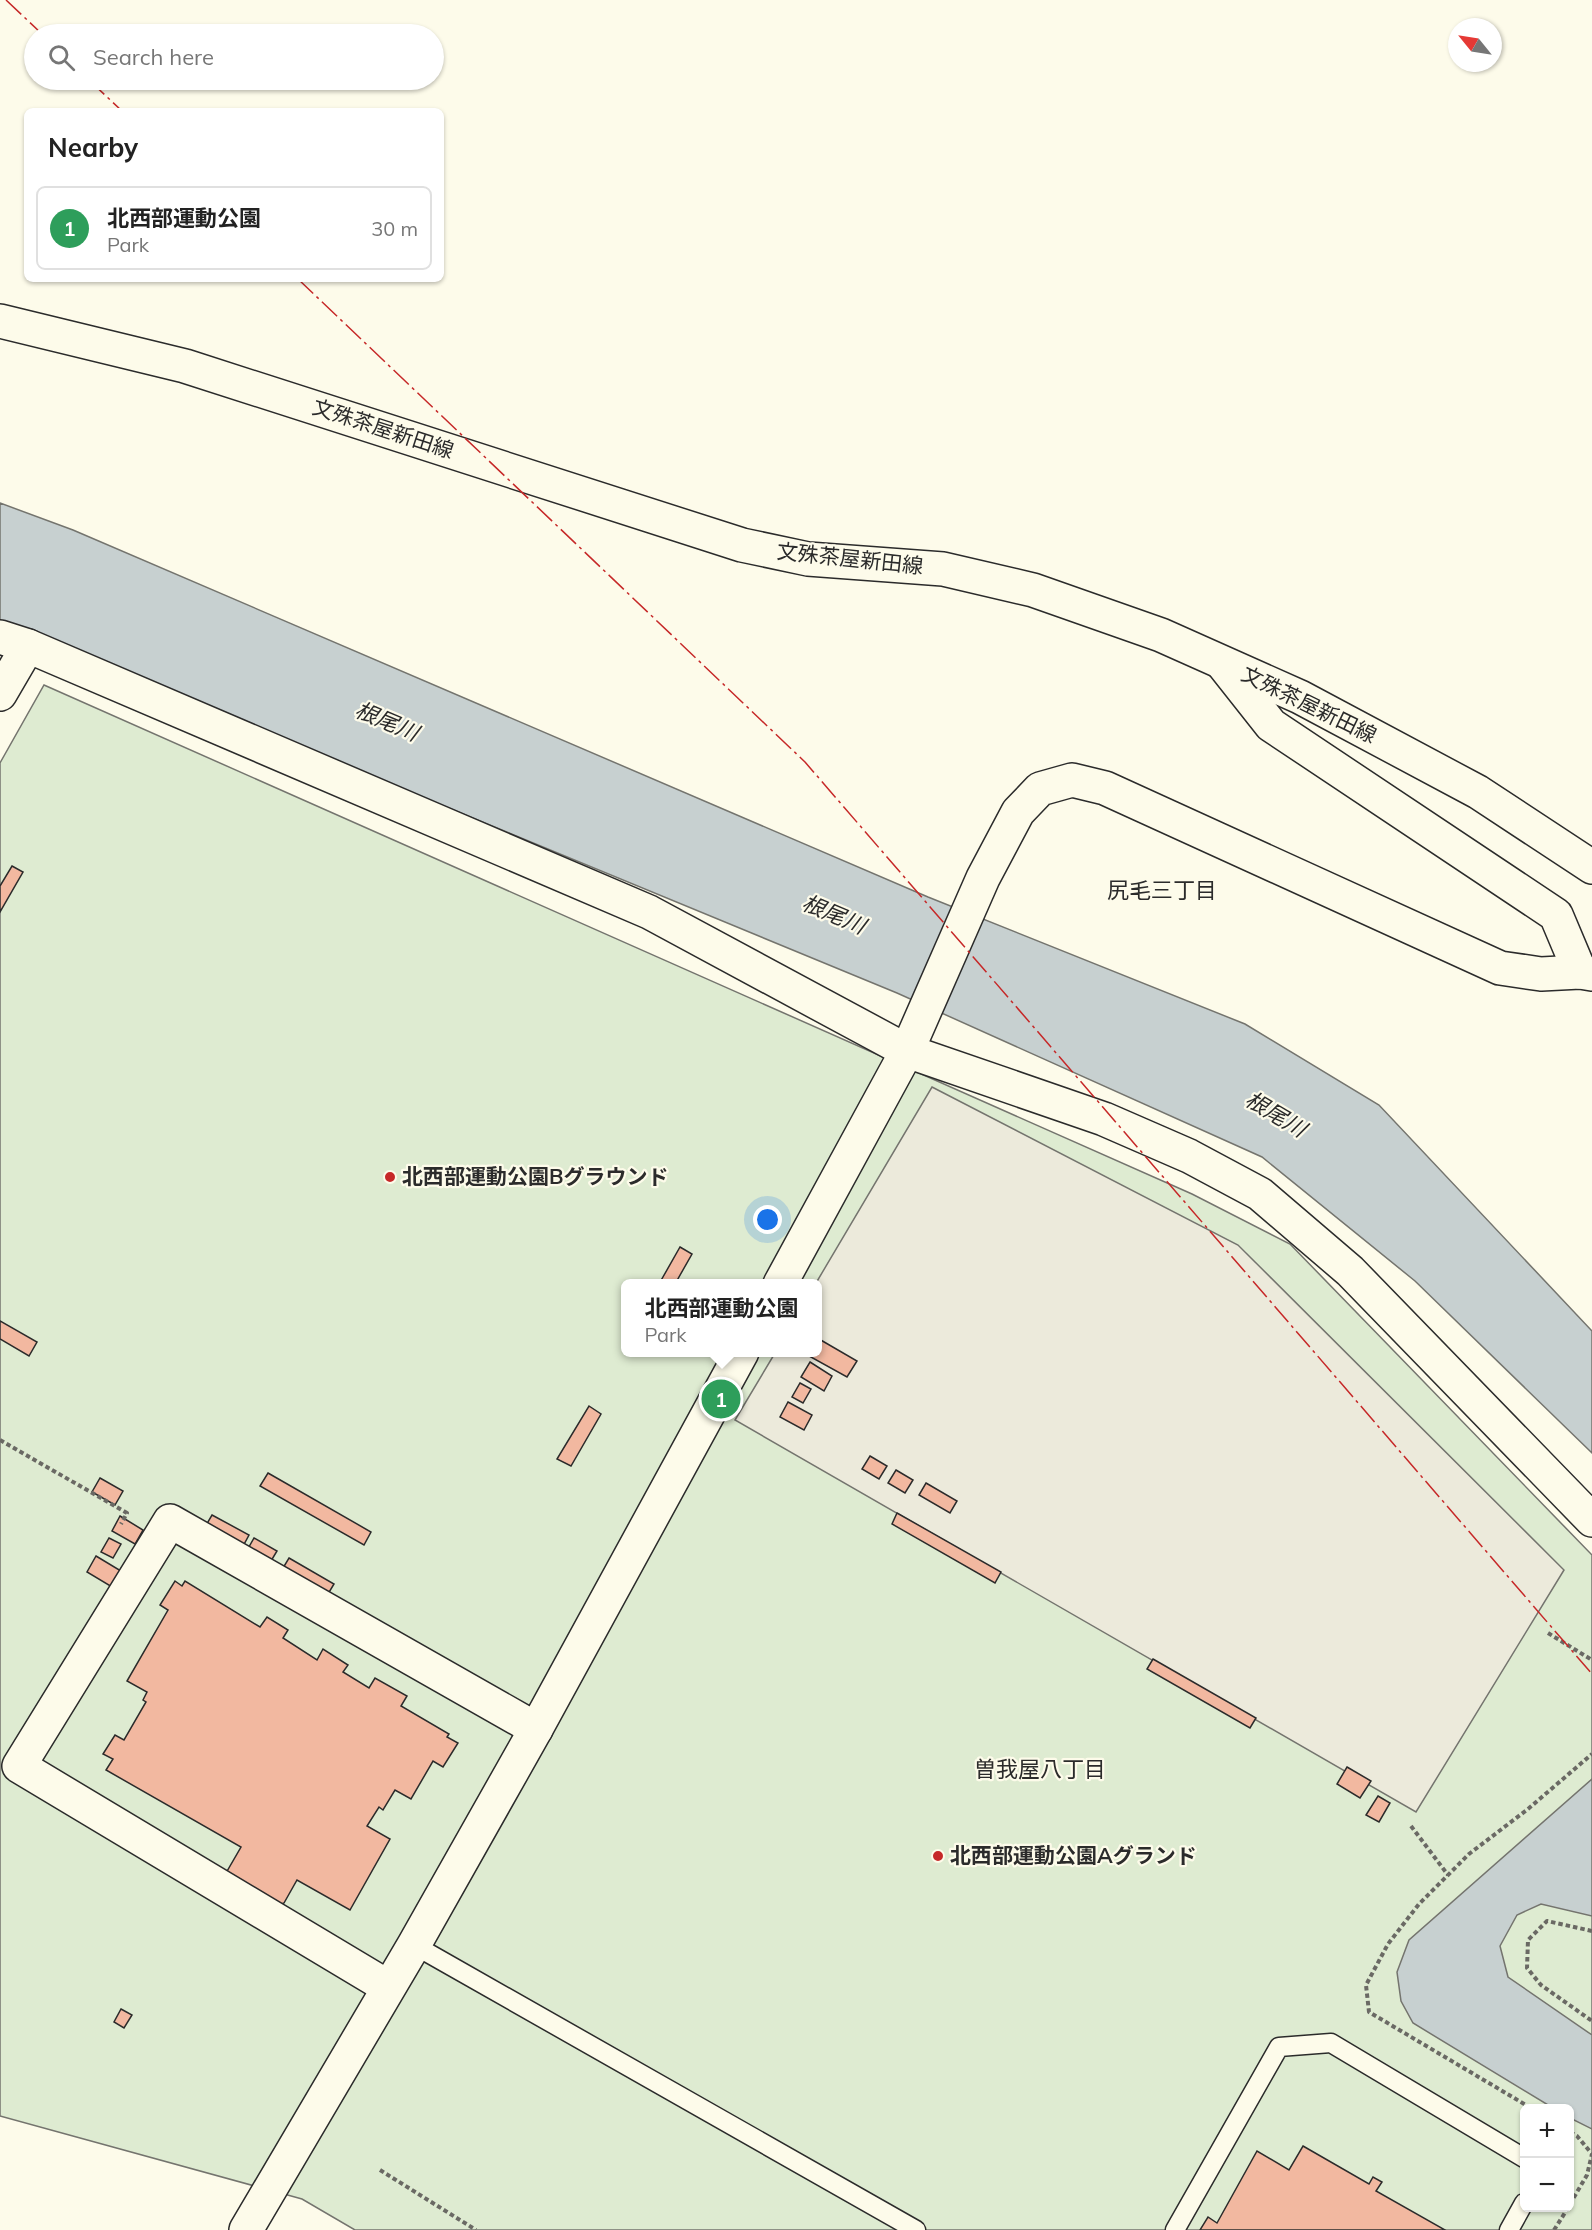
<!DOCTYPE html>
<meta charset="utf-8">
<style>
body{margin:0;font-family:Mulish,"Noto Sans JP",sans-serif;background:#f2f2f2;color:#222}
.controls{position:absolute;right:18px;bottom:18px;display:grid;overflow:hidden;border-radius:9px;box-shadow:0 2px 4px #0004}
.controls button{width:54px;height:54px;display:grid;place-items:center;padding:0;border:0;border-bottom:2px solid #e0e0e0;background:#fff;color:#222;font:30px sans-serif}
.compass{position:absolute;left:1448px;top:18px;width:54px;height:54px;border-radius:50%;background:#fff;box-shadow:0 2px 4px #0004;rotate:300deg}
.you{position:absolute;left:768px;top:1220px;width:21px;height:21px;margin:-15px;border:4px solid #fff;border-radius:50%;background:#1a73e8;box-shadow:0 0 0 9px #1a73e833}
.badge{display:grid;place-items:center;width:39px;height:39px;border-radius:50%;background:#ea580c;color:#fff;font-size:20px;font-weight:700}
.pin{position:absolute;translate:-50% -50%;border:3px solid #fff;box-shadow:0 2px 6px #0006}
.popup{position:absolute;left:621px;top:1279px;width:201px;height:78px;box-sizing:border-box;display:grid;place-content:center;border-radius:9px;background:#fff;filter:drop-shadow(0 2px 4px #0005);font-size:20px;white-space:nowrap;color:#767676}
.popup b{font-size:22px;color:#222}
.popup::after{content:'';position:absolute;left:50%;top:100%;margin-left:-12px;border:12px solid transparent;border-top-color:#fff}
.list{margin:0;padding:0;list-style:none}
h2{display:flex;justify-content:space-between;align-items:center;height:78px;margin:0;padding:0 24px;font-size:26px}
h2 small{font-size:20px;font-weight:400;color:#767676}
.list li{display:grid;grid-template-columns:39px 1fr auto;gap:18px;align-items:center;box-sizing:border-box;height:84px;margin:0 12px 12px;padding:0 12px;border:2px solid #e0e0e0;border-radius:9px}
.list b{display:block;font-size:22px;white-space:nowrap}
.list p{margin:0;font-size:20px;white-space:nowrap;color:#767676}
.list em{font-size:20px;font-style:normal;color:#767676}
.icon{flex:none;width:33px;height:33px;fill:none;stroke:currentColor;stroke-width:2;stroke-linecap:round;stroke-linejoin:round}
.map{position:relative;flex:none;width:1592px;height:2230px;overflow:hidden}
.search{position:absolute;background:#fff;box-shadow:0 2px 4px #0004;left:24px;top:24px;width:420px;height:66px;display:flex;align-items:center;gap:15px;box-sizing:border-box;padding:0 21px;border-radius:33px;color:#767676;font-size:22px}
.panel{position:absolute;background:#fff;box-shadow:0 2px 4px #0004;left:24px;top:108px;width:420px;height:174px;border-radius:9px}
.map>svg:first-child{display:block}
</style>
<div class="map">
<svg width="1592" height="2230" viewBox="0 0 1592 2230">
<rect width="100%" height="100%" fill="#fdfbea"/>
<path fill="#deebd1" stroke="#74746e" stroke-width="1.5" fill-rule="evenodd" d="M44,685L1192,1194L1290,1244L1592,1555V2230H355L302,2199L0,2116V763ZM625,1284H817V1352H625ZM1524,2108H1570V2208H1524Z"/>
<polygon fill="#eceadb" stroke="#74746e" stroke-width="1.5" points="932,1087 1238,1245 1564,1570 1416,1812 735,1420 775,1353 817,1352 816,1283"/>
<g fill="#c7d0d0" stroke="#74746e" stroke-width="1.5">
<polygon points="0,503 73,530 928,897 1245,1024 1379,1105 1592,1331 1592,1453 1415,1281 1262,1157 897,993 0,623"/>
<polygon points="1592,1779 1592,1916 1541,1904 1517,1915 1500,1946 1508,1977 1592,2035 1592,2129 1570,2118 1570,2108 1553,2108 1413,2023 1401,2001 1397,1972 1409,1940"/>
</g>
<g fill="#f2b8a0" stroke="#2b2b2b" stroke-width="1.5">
<polygon points="12,866 23,872 0,912 0,886"/>
<polygon points="680,1247 692,1254 675,1284 659,1284"/>
<polygon points="0,1321 37,1342 29,1356 0,1339"/>
<polygon points="819,1339 857,1361 847,1377 809,1356 811,1352 817,1352 817,1343"/>
<polygon points="810,1362 832,1376 824,1391 801,1377"/>
<polygon points="800,1383 811,1389 803,1403 792,1397"/>
<polygon points="788,1402 812,1415 804,1430 780,1417"/>
<polygon points="589,1406 601,1414 571,1466 557,1459"/>
<polygon points="870,1456 887,1466 879,1479 862,1469"/>
<polygon points="896,1470 913,1480 905,1493 888,1483"/>
<polygon points="268,1473 371,1532 364,1545 260,1486"/>
<polygon points="100,1478 123,1491 115,1505 92,1492"/>
<polygon points="926,1483 957,1501 950,1513 919,1495"/>
<polygon points="897,1513 1001,1572 995,1583 892,1524"/>
<polygon points="212,1515 249,1535 242,1548 205,1527"/>
<polygon points="120,1516 143,1530 135,1544 112,1531"/>
<polygon points="109,1538 121,1544 113,1558 101,1552"/>
<polygon points="254,1538 277,1551 268,1566 245,1554"/>
<polygon points="96,1556 121,1571 112,1587 87,1572"/>
<polygon points="289,1558 334,1584 325,1599 280,1573"/>
<polygon points="175,1581 182,1586 185,1581 260,1627 267,1617 288,1630 283,1638 317,1660 323,1649 348,1665 343,1672 369,1688 375,1678 407,1696 401,1706 449,1734 447,1737 458,1743 443,1767 433,1761 411,1799 395,1790 383,1810 379,1807 367,1826 390,1839 350,1910 297,1880 284,1903 277,1906 226,1873 241,1847 106,1770 113,1759 103,1754 115,1735 124,1740 146,1702 143,1700 147,1692 127,1681 168,1610 160,1605"/>
<polygon points="1153,1659 1256,1718 1250,1728 1147,1669"/>
<polygon points="1347,1767 1371,1781 1360,1798 1337,1784"/>
<polygon points="1378,1796 1390,1803 1379,1822 1366,1815"/>
<polygon points="121,2009 132,2015 124,2028 114,2022"/>
<polygon points="1303,2146 1369,2184 1373,2177 1382,2182 1376,2191 1445,2230 1200,2230 1208,2217 1217,2223 1257,2151 1289,2170"/>
</g>
<g fill="none" stroke-linecap="round" stroke-linejoin="round">
<defs>
<g id="lane">
<polyline points="414,1945 916,2230"/>
<polyline points="1175,2230 1279,2047 1331,2043 1524,2158"/>
<polyline points="1509,2230 1524,2203"/>
</g>
<g id="street">
<polyline points="0,637 28,646 649,912 907,1051 1104,1119 1189,1156 1260,1194 1350,1271 1592,1520"/>
<polyline points="1222,663 1271,725 1556,915 1580,972"/>
<polyline points="0,694 28,646"/>
<polyline points="780,1284 907,1051 983,878 1018,812 1040,789 1072,780 1105,788 1500,968 1541,974 1580,972 1592,974"/>
<polyline points="388,1987 19,1766 170,1521 536,1729"/>
<polyline points="246,2230 414,1945 536,1729 742,1352"/>
</g>
<polyline id="secondary" points="0,321 185,366 742,545 808,559 943,569 1033,590 1161,635 1300,697 1478,792 1592,867"/>
</defs>
<use href="#lane" stroke="#2b2b2b" stroke-width="21"/>
<use href="#street" stroke="#2b2b2b" stroke-width="36"/>
<use href="#secondary" stroke="#2b2b2b" stroke-width="36"/>
<g stroke="#6a6964" stroke-width="4" stroke-dasharray="4.5 3" stroke-linecap="butt">
<polyline points="0,1440 127,1513 121,1524"/>
<polyline points="1548,1633 1592,1660"/>
<polyline points="1411,1826 1448,1875"/>
<polyline points="1592,1931 1547,1921 1528,1940 1527,1968 1541,1985 1592,2021"/>
<polyline points="1531,2108 1369,2012 1366,1985 1388,1944 1419,1904 1469,1854 1528,1809 1592,1754"/>
<polyline points="1570,2132 1577,2136 1592,2154 1587,2175 1570,2204"/>
<polyline points="380,2170 476,2230"/>
<polyline points="1554,2230 1568,2208"/>
</g>
<use href="#lane" stroke="#fdfbea" stroke-width="18"/>
<use href="#street" stroke="#fdfbea" stroke-width="33"/>
<use href="#secondary" stroke="#fdfbea" stroke-width="33"/>
<g stroke="#c62828" stroke-width="1.5" stroke-dasharray="21 4.5 3 4.5" stroke-linecap="butt">
<polyline points="6,0 42,34"/>
<polyline points="89,80 122,111"/>
<polyline points="298,279 805,762 1592,1674"/>
</g>
</g>
<g fill="#c62828" stroke="#fdfbea" stroke-width="2">
<circle cx="390" cy="1177" r="6"/>
<circle cx="938" cy="1856" r="6"/>
</g>
<g text-anchor="middle" stroke-width="4.5" stroke-linejoin="round" paint-order="stroke">
<g font-size="21" fill="#2b2b2b" stroke="#fdfbea">
<text transform="translate(383 429) rotate(18)" y="7">文殊茶屋新田線</text>
<text transform="translate(850 559) rotate(6)" y="7">文殊茶屋新田線</text>
<text transform="translate(1309 705) rotate(26)" y="7">文殊茶屋新田線</text>
</g>
<g font-size="21" font-weight="bold" fill="#2b2b2b" stroke="#fdfbea" text-anchor="start">
<text x="402" y="1184">北西部運動公園Bグラウンド</text>
<text x="950" y="1863">北西部運動公園Aグランド</text>
</g>
<g font-size="22" font-style="italic" fill="#2b2b2b" stroke="#fdfbea">
<text transform="translate(387 721) rotate(23)" y="8">根尾川</text>
<text transform="translate(834 914) rotate(23)" y="8">根尾川</text>
<text transform="translate(1276 1114) rotate(31)" y="8">根尾川</text>
</g>
<g font-size="22" fill="#2b2b2b" stroke="#fdfbea">
<text x="1162" y="898">尻毛三丁目</text>
<text x="1040" y="1777">曽我屋八丁目</text>
</g>
</g>
</svg>
<div class="controls">
<button>+</button>
<button>−</button>
</div>
<svg class="compass" viewBox="-18 -18 36 36"><path d="M0-13l5 13h-10z" fill="#e53935"/><path d="M0 13l5-13h-10z" fill="#767676"/></svg>
<div class="you"></div>
<div class="pin badge" style="left:721px;top:1399px;background:#2e9e5b">1</div>
<div class="popup"><b>北西部運動公園</b>Park</div>
<div class="search"><svg class="icon" aria-label="search" viewBox="0 0 24 24"><circle cx="10" cy="10" r="6"/><path d="M15 15l6 6"/></svg>Search here</div>
<section class="panel">
<h2>Nearby<small></small></h2>
<ul class="list">
<li><span class="badge" style="background:#2e9e5b">1</span><div><b>北西部運動公園</b><p>Park</p></div><em>30 m</em></li>
</ul>
</section>
</div>
